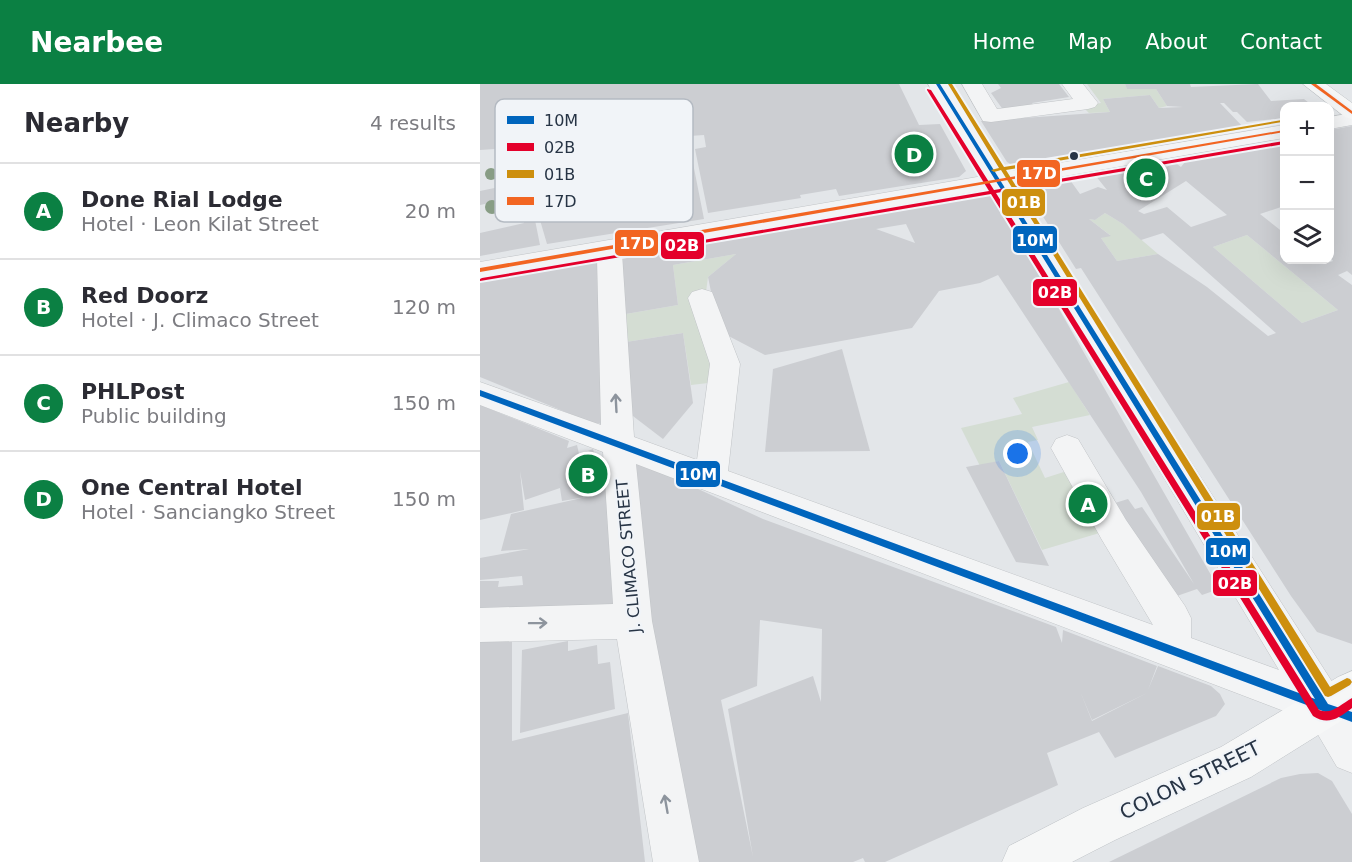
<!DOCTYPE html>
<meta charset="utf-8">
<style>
body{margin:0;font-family:"DejaVu Sans",sans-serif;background:#f7f7f7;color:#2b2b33}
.controls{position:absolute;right:18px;top:18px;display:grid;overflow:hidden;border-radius:12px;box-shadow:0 6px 24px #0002}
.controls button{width:54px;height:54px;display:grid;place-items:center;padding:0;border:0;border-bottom:2px solid #e1e1e2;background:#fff;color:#2b2b33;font:30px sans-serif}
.you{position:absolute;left:538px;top:370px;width:21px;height:21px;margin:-15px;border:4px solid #fff;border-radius:50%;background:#1a73e8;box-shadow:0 0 0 9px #1a73e833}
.badge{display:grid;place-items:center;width:39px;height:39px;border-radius:50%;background:#0b8043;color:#fff;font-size:20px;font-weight:700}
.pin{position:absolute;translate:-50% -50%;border:3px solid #fff;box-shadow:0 2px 6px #0006}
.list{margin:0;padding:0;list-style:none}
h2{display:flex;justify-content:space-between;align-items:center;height:78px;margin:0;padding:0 24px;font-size:26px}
h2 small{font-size:20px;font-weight:400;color:#7c7c81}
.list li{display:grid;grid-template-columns:39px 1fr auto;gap:18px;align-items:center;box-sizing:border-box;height:96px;padding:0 24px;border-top:2px solid #e1e1e2}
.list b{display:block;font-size:22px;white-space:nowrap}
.list p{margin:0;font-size:20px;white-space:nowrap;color:#7c7c81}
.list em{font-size:20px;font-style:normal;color:#7c7c81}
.icon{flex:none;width:33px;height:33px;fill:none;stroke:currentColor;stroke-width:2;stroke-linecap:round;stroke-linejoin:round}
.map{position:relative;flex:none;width:872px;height:778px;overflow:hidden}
header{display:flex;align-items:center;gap:36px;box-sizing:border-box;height:84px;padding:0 30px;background:#0b8043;color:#fff}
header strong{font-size:28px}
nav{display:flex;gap:33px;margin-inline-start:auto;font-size:21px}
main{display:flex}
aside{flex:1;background:#fff}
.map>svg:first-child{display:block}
</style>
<header>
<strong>Nearbee</strong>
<nav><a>Home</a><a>Map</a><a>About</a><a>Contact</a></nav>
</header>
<main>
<aside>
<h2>Nearby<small>4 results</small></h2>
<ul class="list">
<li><span class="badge">A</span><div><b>Done Rial Lodge</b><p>Hotel · Leon Kilat Street</p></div><em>20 m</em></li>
<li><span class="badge">B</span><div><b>Red Doorz</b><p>Hotel · J. Climaco Street</p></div><em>120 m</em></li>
<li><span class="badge">C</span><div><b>PHLPost</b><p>Public building</p></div><em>150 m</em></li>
<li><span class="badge">D</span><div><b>One Central Hotel</b><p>Hotel · Sanciangko Street</p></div><em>150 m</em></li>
</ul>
</aside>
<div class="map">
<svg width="872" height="778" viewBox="0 0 872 778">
<rect width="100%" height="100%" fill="#e3e6e9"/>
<g fill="#d4ddd3">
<polygon points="607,0 645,0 647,5 676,5 687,22 679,24 670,11 623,15 630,28 609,29 602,22 621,19"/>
<polygon points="625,129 643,140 678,170 637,177 621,154 630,151 609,135 615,136"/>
<polygon points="767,151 858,226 822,239 733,163"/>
<polygon points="256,170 228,193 222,238 237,298 211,301 203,249 146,258 140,231 198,221 193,181"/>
<polygon points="589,298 610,331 552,343 558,356 548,358 565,394 590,386 623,448 562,466 519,377 500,382 481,344 542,330 533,314"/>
</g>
<g fill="#ccced2" fill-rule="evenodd">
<polygon points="0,0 419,0 439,41 460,40 486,87 479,93 397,106 359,112 356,105 320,111 321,114 228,129 215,65 226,63 224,51 0,66"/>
<polygon points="518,0 579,0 589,13 552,19 555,23 524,27 511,9 521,4"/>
<polygon points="645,0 710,0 711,3 778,0 791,17 824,15 833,22 804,22 804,37 797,38 794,35 767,38 757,28 753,28 744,19 740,19 765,45 545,81 534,82 527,78 501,37 630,28 623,15 670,11 679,24 703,23 687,22 676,5 647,5"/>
<path d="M872,42V191L867,187L858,191L872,201V560L837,548L811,512L601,184L596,185L545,104L590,96L600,110L618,103L627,106L615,91L679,80L684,86L693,77L701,83L708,74L804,55V122L780,130L804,149V176H838L844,180L853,177L850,173V46ZM706,97L747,131L711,143L687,123L664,130L658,127ZM625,129L643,140L661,156L683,149L796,249L788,252L727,203L678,170L637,177L621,154L631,152L609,135L615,136ZM767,151L858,226L822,239L733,163Z"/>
<polygon points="211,69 224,135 67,160 60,136 141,123 137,77"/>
<polygon points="71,88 76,119 62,122 63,129 54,131 60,161 0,172 0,149 44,139 44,133 38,135 37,127 41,127 39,113 0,121 0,107 58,95 58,91"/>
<path d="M510,107L551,176L739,505L722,511L717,505L694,513L625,422L648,415L655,425L662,423L714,500L661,408L518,191L500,199L459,207L432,244L285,271L239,247L228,193L256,170L193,181L198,221L140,231L135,169ZM426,140L435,159L396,145Z"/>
<polygon points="120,171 122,340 110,338 0,293 0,193"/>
<polygon points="203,249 213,319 183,355 149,329 146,258"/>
<polygon points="362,265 390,367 285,368 293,285"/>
<polygon points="0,321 89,357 87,364 97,361 99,370 113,365 116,376 125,373 140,528 0,534 0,497 19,497 18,503 43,501 42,492 0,496 0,474 49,465 21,467 31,430 106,413 82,417 80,404 45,416 40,387 44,426 0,436"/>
<polygon points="519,377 569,482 536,478 486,383"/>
<path d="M153,379H162L283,435L576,543L582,559L583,546L677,582L668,606L678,582L731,602L740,610L745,620L736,632L635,674L619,648L567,669L578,701L405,778H385L383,774L373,778H211L171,546ZM280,536L342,545L341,618L333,592L248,625L273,773L241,616L277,602ZM600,607L612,636L667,609L612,637Z"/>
<polygon points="32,547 32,657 148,629 165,778 0,778 0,552"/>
<polygon points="88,557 88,567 117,561 118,580 130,578 135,625 40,649 42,566"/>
<polygon points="838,689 852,697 872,730 872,778 629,778 801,694 820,690"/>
</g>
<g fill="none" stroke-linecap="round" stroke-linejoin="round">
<defs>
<g id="minor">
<path d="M448,0H468L525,88L804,41V54L533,101L858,607L872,613V689L857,683L830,637L156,380L172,537L219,778H173L137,555L0,558V524L133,520L123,368L0,321V298L121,341L117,174L0,194V178L503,92ZM511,105L799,586L711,554V534L705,522L646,436L598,355L587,351L576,355L571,364L622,456L673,541L248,387L260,280L232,208L222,205L212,208L208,214L230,280L217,376L154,353L142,169Z"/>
<polygon points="482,0 502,0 517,25 593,15 582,0 603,0 618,19 615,23 608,25 511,38 503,37"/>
<polygon points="872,29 872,41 850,45 850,33"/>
</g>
<g id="major">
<polygon points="823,0 846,0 872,19 872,35 865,33"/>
<polygon points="872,587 872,630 771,693 635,756 592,778 522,778 529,762 603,724 741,663 858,593"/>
</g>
</defs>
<use href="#minor" stroke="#c1c4c7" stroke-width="1"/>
<use href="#major" stroke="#bfc3c7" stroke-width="1"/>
<use href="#minor" fill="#f3f4f5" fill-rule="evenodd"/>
<use href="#major" fill="#f6f7f7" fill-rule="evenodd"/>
<defs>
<polygon id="bus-1" points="456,0 460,0 848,620 872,628 872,638 0,312 0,306 835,615"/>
<path id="bus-2" d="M447,5L451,6L514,106L804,57V60L516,109L839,626C852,631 861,620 872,614V624C859,634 848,642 833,632L511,110L0,197V195L2,194L509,107L447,6Z"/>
<polygon id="bus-3" points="468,0 472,0 524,83 802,36 804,37 802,38 526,86 850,603 867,594 870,595 872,598 870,601 851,612 848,613 845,612 521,86 514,88 511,86 519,84"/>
<g id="bus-4">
<polygon points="831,0 836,0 872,27 872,30"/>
<polygon points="804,46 804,48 0,188 0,184"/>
</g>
</defs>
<use href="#bus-1" stroke="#f1f4f8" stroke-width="4"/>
<use href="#bus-2" stroke="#f1f4f8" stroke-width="4"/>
<use href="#bus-3" stroke="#f1f4f8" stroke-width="4"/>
<use href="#bus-4" stroke="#f1f4f8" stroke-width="4"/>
<use href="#bus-1" fill="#0065bd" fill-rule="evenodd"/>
<use href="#bus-2" fill="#e4002b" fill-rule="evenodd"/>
<use href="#bus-3" fill="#cd8f0e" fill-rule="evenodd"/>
<use href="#bus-4" fill="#f26522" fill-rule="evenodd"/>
</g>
<g fill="#889d85">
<circle cx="11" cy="90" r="6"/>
<circle cx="12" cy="123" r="7"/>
</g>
<defs><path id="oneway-shaft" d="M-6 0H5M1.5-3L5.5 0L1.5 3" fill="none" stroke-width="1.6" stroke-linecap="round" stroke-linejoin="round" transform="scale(1.5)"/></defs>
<g stroke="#8d949d">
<use href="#oneway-shaft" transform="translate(136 319) rotate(-93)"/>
<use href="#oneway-shaft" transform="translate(58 539) rotate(-1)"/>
<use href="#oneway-shaft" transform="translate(186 720) rotate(-100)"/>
</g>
<circle fill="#273445" stroke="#f1f4f8" stroke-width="2" cx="594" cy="72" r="5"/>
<g text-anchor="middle" stroke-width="4.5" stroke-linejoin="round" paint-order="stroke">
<g font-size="16" fill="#273445" stroke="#f1f4f8">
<text transform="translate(148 472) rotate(-95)" y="6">J. CLIMACO STREET</text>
</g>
<g font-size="20" fill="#273445" stroke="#f1f4f8">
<text transform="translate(710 696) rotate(-26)" y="7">COLON STREET</text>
</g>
</g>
<rect x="15" y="15" width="198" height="123" rx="9" fill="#f1f4f8" stroke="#b4bac2" stroke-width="1.5"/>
<rect x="27" y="32" width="27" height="8" fill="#0065bd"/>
<rect x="27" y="59" width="27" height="8" fill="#e4002b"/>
<rect x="27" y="86" width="27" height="8" fill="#cd8f0e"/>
<rect x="27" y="113" width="27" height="8" fill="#f26522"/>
<g font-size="16" fill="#273445">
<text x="64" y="42">10M</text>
<text x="64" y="69">02B</text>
<text x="64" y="96">01B</text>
<text x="64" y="123">17D</text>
</g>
<g stroke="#f1f4f8" stroke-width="2">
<rect x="536" y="75" width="45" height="29" rx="6" fill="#f26522"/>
<rect x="521" y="104" width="45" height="29" rx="6" fill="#cd8f0e"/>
<rect x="532" y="141" width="46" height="29" rx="6" fill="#0065bd"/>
<rect x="134" y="145" width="45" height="28" rx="6" fill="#f26522"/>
<rect x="180" y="147" width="45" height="29" rx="6" fill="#e4002b"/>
<rect x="552" y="194" width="46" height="29" rx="6" fill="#e4002b"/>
<rect x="195" y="376" width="46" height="28" rx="6" fill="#0065bd"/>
<rect x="716" y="418" width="45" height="29" rx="6" fill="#cd8f0e"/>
<rect x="725" y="453" width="46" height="29" rx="6" fill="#0065bd"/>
<rect x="732" y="485" width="46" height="28" rx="6" fill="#e4002b"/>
</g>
<g font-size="16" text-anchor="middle" font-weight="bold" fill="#fff">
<text x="559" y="95">17D</text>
<text x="544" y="124">01B</text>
<text x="555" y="162">10M</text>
<text x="157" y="165">17D</text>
<text x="202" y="167">02B</text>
<text x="575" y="214">02B</text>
<text x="218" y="396">10M</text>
<text x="738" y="438">01B</text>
<text x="748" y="473">10M</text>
<text x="755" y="505">02B</text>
</g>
</svg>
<div class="controls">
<button>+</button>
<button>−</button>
<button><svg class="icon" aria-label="layers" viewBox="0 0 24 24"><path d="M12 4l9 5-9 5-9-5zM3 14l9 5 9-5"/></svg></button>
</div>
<div class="you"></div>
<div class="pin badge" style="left:608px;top:420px">A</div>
<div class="pin badge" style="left:108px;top:390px">B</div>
<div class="pin badge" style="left:666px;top:94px">C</div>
<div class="pin badge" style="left:434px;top:70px">D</div>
</div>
</main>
